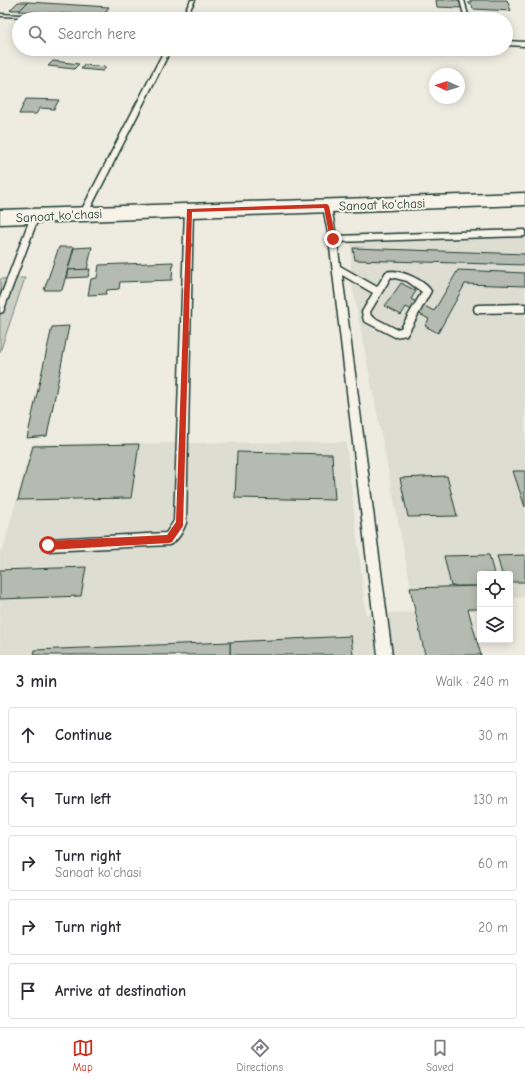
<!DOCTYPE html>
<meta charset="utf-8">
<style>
body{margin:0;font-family:"Comic Neue",sans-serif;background:#f2f2f3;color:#2b2b33}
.controls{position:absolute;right:12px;bottom:12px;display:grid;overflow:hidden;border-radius:4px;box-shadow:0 2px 10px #0003}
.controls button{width:36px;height:36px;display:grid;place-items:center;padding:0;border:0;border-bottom:1px solid #e1e1e2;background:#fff;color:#2b2b33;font:20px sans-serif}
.compass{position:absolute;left:429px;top:68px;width:36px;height:36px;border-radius:50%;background:#fff;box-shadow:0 2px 10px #0003;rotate:273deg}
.stop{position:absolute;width:12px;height:12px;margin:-9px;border:3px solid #c8321e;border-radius:50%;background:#fff}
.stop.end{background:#c8321e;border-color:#fff;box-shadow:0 1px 4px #0008}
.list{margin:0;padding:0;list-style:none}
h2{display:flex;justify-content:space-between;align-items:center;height:52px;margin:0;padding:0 16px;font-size:17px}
h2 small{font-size:13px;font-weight:400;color:#7c7c81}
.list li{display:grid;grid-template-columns:26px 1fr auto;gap:12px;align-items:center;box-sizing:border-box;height:56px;margin:0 8px 8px;padding:0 8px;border:1px solid #e1e1e2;border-radius:4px}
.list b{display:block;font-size:15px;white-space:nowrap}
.list p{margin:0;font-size:13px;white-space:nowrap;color:#7c7c81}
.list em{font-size:13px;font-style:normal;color:#7c7c81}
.icon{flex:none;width:22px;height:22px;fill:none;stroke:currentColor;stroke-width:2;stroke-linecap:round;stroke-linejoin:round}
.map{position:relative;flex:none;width:525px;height:655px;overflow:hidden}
.search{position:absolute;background:#fff;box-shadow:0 2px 10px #0003;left:12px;right:12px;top:12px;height:44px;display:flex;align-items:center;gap:10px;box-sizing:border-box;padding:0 14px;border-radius:22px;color:#7c7c81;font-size:15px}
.sheet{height:372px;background:#fff}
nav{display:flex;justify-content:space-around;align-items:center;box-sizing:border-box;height:56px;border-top:1px solid #e1e1e2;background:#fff;font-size:11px;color:#7c7c81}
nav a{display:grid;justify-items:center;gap:2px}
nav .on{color:#c8321e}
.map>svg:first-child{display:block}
</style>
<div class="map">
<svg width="525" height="655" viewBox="0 0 525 655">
<rect width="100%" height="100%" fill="#eeece1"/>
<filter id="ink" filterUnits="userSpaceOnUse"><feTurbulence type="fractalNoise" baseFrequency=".025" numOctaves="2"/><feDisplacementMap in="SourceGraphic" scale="8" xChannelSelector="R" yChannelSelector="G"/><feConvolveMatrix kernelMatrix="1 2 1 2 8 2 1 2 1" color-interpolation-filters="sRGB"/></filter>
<g filter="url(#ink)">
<g fill="#ddddd2">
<polygon points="525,228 525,597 510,598 510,574 480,574 480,600 414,603 351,280 351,233"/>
<polygon points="346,442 366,614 414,612 424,655 0,655 0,550 3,549 32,444"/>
</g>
<polygon fill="#cccfc4" stroke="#76867c" points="25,278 0,352 0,279"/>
<g fill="#b5bbb0" stroke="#1f3d34">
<polygon points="436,0 459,0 462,8 437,7"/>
<polygon points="471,0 507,0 511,11 473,9 472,5 469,4 469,2 471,2"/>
<polygon points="18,2 28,2 20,10 10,10"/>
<polygon points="28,2 109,7 103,16 19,11"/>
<polygon points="133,49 155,49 153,52 132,51"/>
<polygon points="184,49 207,49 206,53 183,52"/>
<polygon points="53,61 79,64 74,69 48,66"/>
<polygon points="84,65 106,67 103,71 81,69"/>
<polygon points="26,99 59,100 54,109 40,108 36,114 19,114"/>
<polygon points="59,247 74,247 62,290 44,290"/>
<polygon points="92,247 87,270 68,270 74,248"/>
<polygon points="353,248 525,254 525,265 355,260"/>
<polygon points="173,262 172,280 120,282 119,289 107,290 106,294 88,295 91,279 97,278 99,265"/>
<polygon points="90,269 88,277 66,278 68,270"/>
<polygon points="458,270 525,273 525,286 465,284 438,333 425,326 429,319 406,307 401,315 385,306 401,283 416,291 411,299 434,311"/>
<polygon points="69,326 47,436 27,438 52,327"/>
<polygon points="139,444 131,498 18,500 33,446"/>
<polygon points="237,452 332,454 335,500 235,498"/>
<polygon points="513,471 525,471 525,507"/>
<polygon points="447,476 457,516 408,517 400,478"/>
<polygon points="489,555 494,574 480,574 480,586 451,586 444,556"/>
<polygon points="525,555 525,582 510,582 510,574 502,574 497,556"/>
<polygon points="86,567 81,596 0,599 0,570"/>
<polygon points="480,586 480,609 468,609 481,655 425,655 410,588"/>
<polygon points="351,636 353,655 230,655 230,642"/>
<polygon points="230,642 230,655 34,655 35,650"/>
</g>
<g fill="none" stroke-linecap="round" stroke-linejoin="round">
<defs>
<g id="service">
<polygon points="191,0 195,0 185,19 181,19"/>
<polygon points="460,0 464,0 469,19 465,19"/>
<polygon points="0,14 81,18 83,19 0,16"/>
<polygon points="506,41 525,42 525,46 506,45"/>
<polygon points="165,49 171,49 88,213 84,216 81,215 80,213"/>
<path d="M327,203L331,206L336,236L525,230V236L337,242L340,266L377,287L386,272C398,268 425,280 431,291L407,335L395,337L364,321L362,312L373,293L342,275L392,655H378L329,239L323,206ZM391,277L407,281L422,292L401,328L396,329L371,316L370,312Z"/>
<path d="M189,207L193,210L186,523C183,531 177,542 169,545L48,551L44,549L42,545L44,541L48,539L166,533L174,521L185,210Z"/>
<polygon points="35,213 39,216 4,309 3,312 0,313 0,298 31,216"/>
<polygon points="525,304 525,312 478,313 475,312 474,309 475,306 478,305"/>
</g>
<polygon id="secondary" points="525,193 525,205 0,224 0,210"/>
</defs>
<use href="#service" stroke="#1f3d34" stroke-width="3"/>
<use href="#secondary" stroke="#1f3d34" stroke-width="3"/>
<use href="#service" fill="#f7f3e8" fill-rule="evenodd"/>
<use href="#secondary" fill="#f7f3e8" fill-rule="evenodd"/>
</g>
</g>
<polygon fill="#c8321e" points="327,204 329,206 336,239 333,241 330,239 324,208 192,212 183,526 172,542 169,543 48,550 45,548 44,545 45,542 48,541 167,535 176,522 187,209"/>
<g text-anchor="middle" stroke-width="4" stroke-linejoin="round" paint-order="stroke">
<g font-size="13" fill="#1f3d34" stroke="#f7f3e8">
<text transform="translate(382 204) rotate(-2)" y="5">Sanoat ko'chasi</text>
<text transform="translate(59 215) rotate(-3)" y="5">Sanoat ko'chasi</text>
</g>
</g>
</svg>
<div class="controls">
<button><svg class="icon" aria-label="locate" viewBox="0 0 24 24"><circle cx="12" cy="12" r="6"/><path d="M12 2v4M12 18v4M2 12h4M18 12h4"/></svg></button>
<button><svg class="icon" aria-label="layers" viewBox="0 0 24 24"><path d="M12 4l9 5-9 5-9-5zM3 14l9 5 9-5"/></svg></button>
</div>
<svg class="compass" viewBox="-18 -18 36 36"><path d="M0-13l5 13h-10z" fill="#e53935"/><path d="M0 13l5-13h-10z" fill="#7c7c81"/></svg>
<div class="stop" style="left:48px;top:545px"></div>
<div class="stop end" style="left:333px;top:239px"></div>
<div class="search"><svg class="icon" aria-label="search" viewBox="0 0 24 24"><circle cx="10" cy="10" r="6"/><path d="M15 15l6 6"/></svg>Search here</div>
</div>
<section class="sheet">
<h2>3 min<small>Walk · 240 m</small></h2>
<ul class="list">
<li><svg class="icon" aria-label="ahead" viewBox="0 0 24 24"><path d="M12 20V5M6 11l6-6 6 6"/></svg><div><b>Continue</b></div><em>30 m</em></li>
<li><svg class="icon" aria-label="left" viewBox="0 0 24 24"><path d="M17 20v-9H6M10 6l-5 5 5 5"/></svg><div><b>Turn left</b></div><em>130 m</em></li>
<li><svg class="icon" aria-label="right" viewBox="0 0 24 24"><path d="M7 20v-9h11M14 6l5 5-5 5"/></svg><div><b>Turn right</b><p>Sanoat ko'chasi</p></div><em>60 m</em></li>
<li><svg class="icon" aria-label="right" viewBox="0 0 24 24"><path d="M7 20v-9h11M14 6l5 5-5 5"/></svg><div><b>Turn right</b></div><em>20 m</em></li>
<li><svg class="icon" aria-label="arrive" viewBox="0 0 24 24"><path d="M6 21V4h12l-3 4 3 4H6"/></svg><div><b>Arrive at destination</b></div></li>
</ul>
</section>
<nav>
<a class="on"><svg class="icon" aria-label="map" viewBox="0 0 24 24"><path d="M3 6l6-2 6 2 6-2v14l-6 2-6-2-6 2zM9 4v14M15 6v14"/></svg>Map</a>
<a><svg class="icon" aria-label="directions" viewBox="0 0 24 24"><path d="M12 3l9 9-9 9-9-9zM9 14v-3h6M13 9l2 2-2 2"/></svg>Directions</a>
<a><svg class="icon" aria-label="saved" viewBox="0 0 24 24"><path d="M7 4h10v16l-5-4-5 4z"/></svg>Saved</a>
</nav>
